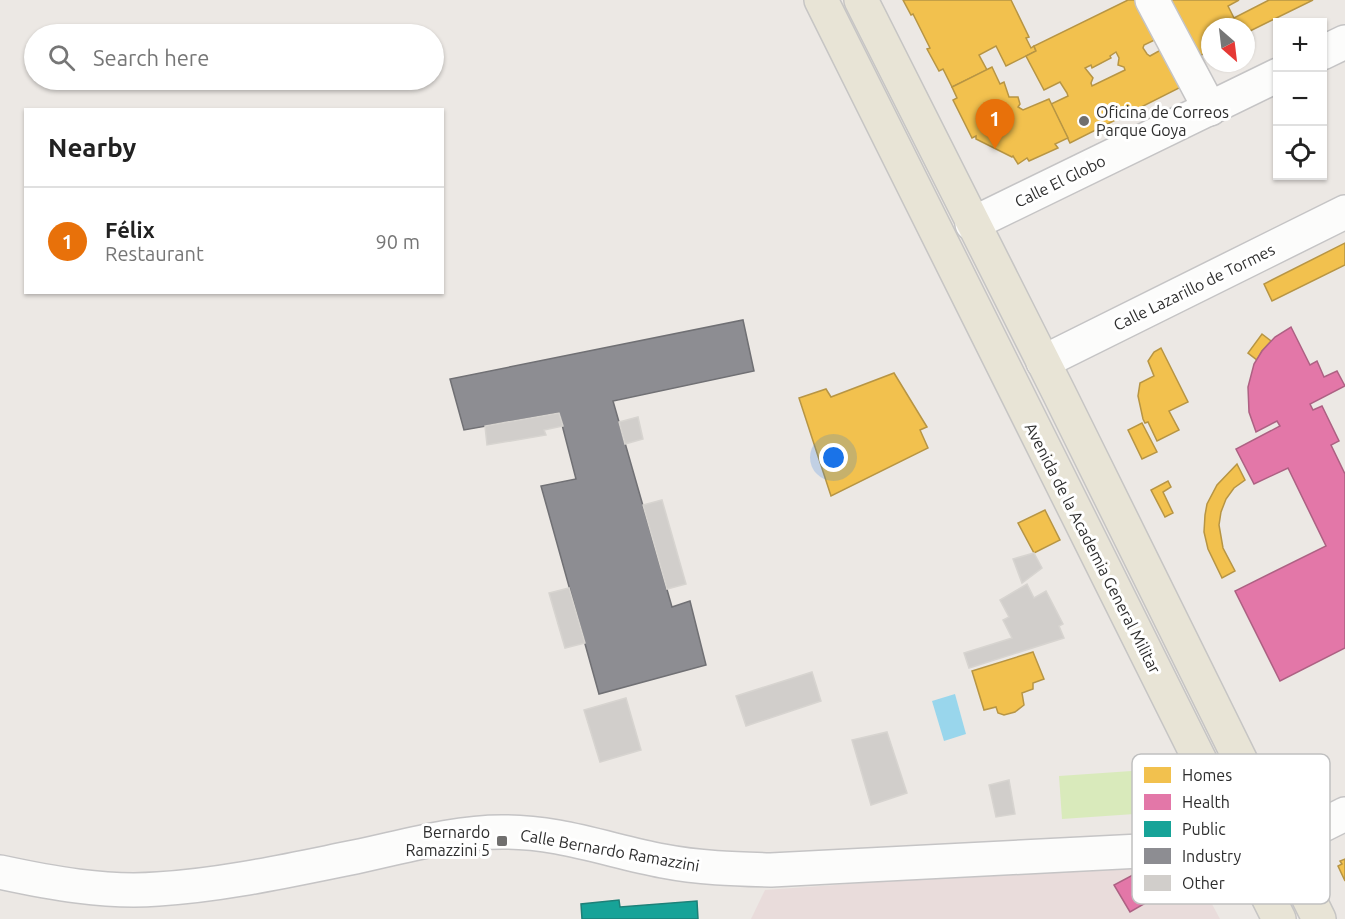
<!DOCTYPE html>
<meta charset="utf-8">
<style>
body{margin:0;font-family:Ubuntu,sans-serif;background:#f2f2f2;color:#222}
.controls{position:absolute;right:18px;top:18px;display:grid;overflow:hidden;border-radius:0px;box-shadow:0 2px 4px #0004}
.controls button{width:54px;height:54px;display:grid;place-items:center;padding:0;border:0;border-bottom:2px solid #e0e0e0;background:#fff;color:#222;font:30px sans-serif}
.compass{position:absolute;left:1201px;top:18px;width:54px;height:54px;border-radius:50%;background:#fff;box-shadow:0 2px 4px #0004;rotate:152deg}
.you{position:absolute;left:834px;top:458px;width:21px;height:21px;margin:-15px;border:4px solid #fff;border-radius:50%;background:#1a73e8;box-shadow:0 0 0 9px #1a73e833}
.badge{display:grid;place-items:center;width:39px;height:39px;border-radius:50%;background:#706f6e;color:#fff;font-size:20px;font-weight:700}
.pin{position:absolute;translate:-50% -50px;filter:drop-shadow(0 2px 3px #0008)}
.pin::after{content:'';position:absolute;top:32px;width:21px;height:18px;background:inherit;clip-path:polygon(0 0,100% 0,50% 100%)}
.list{margin:0;padding:0;list-style:none}
h2{display:flex;justify-content:space-between;align-items:center;height:78px;margin:0;padding:0 24px;font-size:26px}
h2 small{font-size:20px;font-weight:400;color:#767676}
.list li{display:grid;grid-template-columns:39px 1fr auto;gap:18px;align-items:center;box-sizing:border-box;height:108px;padding:0 24px;border-top:2px solid #e0e0e0}
.list b{display:block;font-size:22px;white-space:nowrap}
.list p{margin:0;font-size:20px;white-space:nowrap;color:#767676}
.list em{font-size:20px;font-style:normal;color:#767676}
.icon{flex:none;width:33px;height:33px;fill:none;stroke:currentColor;stroke-width:2;stroke-linecap:round;stroke-linejoin:round}
.map{position:relative;flex:none;width:1345px;height:919px;overflow:hidden}
.search{position:absolute;background:#fff;box-shadow:0 2px 4px #0004;left:24px;top:24px;width:420px;height:66px;display:flex;align-items:center;gap:15px;box-sizing:border-box;padding:0 21px;border-radius:33px;color:#767676;font-size:22px}
.panel{position:absolute;background:#fff;box-shadow:0 2px 4px #0004;left:24px;top:108px;width:420px;height:186px;border-radius:0px}
.map>svg:first-child{display:block}
</style>
<div class="map">
<svg width="1345" height="919" viewBox="0 0 1345 919">
<rect width="100%" height="100%" fill="#ece8e4"/>
<polygon fill="#e9dcdb" points="1144,863 1205,891 1220,919 751,919 765,890"/>
<polygon fill="#d9eabb" points="1146,770 1149,813 1062,819 1059,776"/>
<polygon fill="#99d6ec" points="955,694 966,734 944,741 932,701"/>
<g fill="#f2c14e" stroke="#b79544" stroke-width="1.5" fill-rule="evenodd">
<polygon points="903,0 1011,0 1029,37 1026,38 1031,48 1034,46 1036,51 1006,66 996,46 979,55 987,70 952,87 943,69 939,71 927,49 930,48 913,14 911,15"/>
<path d="M1128,0H1143L1161,37L1144,45L1143,48L1147,54L1150,56L1166,47L1185,85L1070,143L1051,104L1068,96L1067,93L1060,82L1044,90L1026,56L1036,51L1034,46ZM1116,52L1119,58L1118,65L1124,67L1125,70L1092,86L1091,83L1093,78L1085,68L1091,65L1092,68L1111,58L1110,56Z"/>
<polygon points="1171,0 1239,0 1228,6 1234,18 1269,0 1313,0 1246,33 1246,27 1210,27 1210,51 1199,56"/>
<polygon points="992,67 1000,84 1004,82 1009,97 1018,97 1020,104 1018,107 1023,110 1049,99 1068,138 1055,144 1058,148 1029,161 1027,158 1018,164 1013,156 1012,157 976,139 976,136 972,138 953,100 957,98 952,87"/>
<polygon points="1345,243 1345,265 1272,301 1264,284"/>
<polygon points="1262,334 1271,341 1262,351 1257,360 1248,353"/>
<polygon points="1161,348 1188,402 1169,411 1179,430 1157,441 1148,422 1145,423 1143,419 1138,396 1140,383 1154,376 1148,361 1154,352"/>
<polygon points="894,373 927,427 920,430 928,448 831,496 799,398 826,389 831,397"/>
<polygon points="1142,423 1157,452 1142,459 1128,430"/>
<polygon points="1237,464 1245,480 1234,488 1226,499 1221,512 1219,525 1223,548 1235,571 1222,578 1208,549 1204,532 1205,515 1207,504 1217,485"/>
<polygon points="1168,481 1171,487 1163,492 1173,513 1165,517 1151,490"/>
<polygon points="1045,510 1060,540 1034,553 1018,523"/>
<polygon points="1033,652 1044,679 1033,683 1033,689 1022,693 1024,705 1015,712 1004,715 998,713 996,707 984,710 972,671"/>
<polygon points="1345,859 1345,881 1338,866 1342,864 1340,861"/>
</g>
<g fill="#e377a8" stroke="#ad6183" stroke-width="1.5">
<polygon points="1291,327 1310,365 1317,361 1324,377 1337,371 1345,386 1310,404 1313,410 1322,406 1339,441 1331,445 1345,474 1345,648 1280,681 1235,591 1326,546 1288,468 1254,484 1236,449 1280,426 1277,421 1256,432 1249,412 1248,387 1254,364 1262,351 1275,337"/>
<polygon points="1146,868 1153,879 1157,877 1175,886 1169,898 1161,894 1130,912 1114,885"/>
</g>
<polygon fill="#17a398" stroke="#1e8078" stroke-width="1.5" points="619,900 620,907 697,901 698,919 582,919 581,904"/>
<polygon fill="#8d8d92" stroke="#707074" stroke-width="1.5" points="743,320 754,371 613,401 672,607 690,601 706,665 599,694 541,486 576,479 559,413 464,430 450,379"/>
<g fill="#d1cecb" stroke="#d7d4d0" stroke-width="1.5">
<polygon points="559,413 563,426 544,430 546,435 487,445 485,426"/>
<polygon points="638,417 643,439 625,444 619,422"/>
<polygon points="662,500 686,584 667,589 643,505"/>
<polygon points="1034,553 1042,568 1022,583 1013,559"/>
<polygon points="1027,584 1034,598 1046,591 1063,624 1059,626 1064,638 969,668 964,653 1012,638 1003,620 1009,617 1000,600"/>
<polygon points="569,588 585,643 565,648 549,593"/>
<polygon points="812,672 821,701 746,726 736,696"/>
<polygon points="626,698 641,750 600,762 584,710"/>
<polygon points="887,732 907,793 871,805 852,740"/>
<polygon points="1009,780 1015,814 996,817 989,785"/>
</g>
<g fill="none" stroke-linecap="round" stroke-linejoin="round">
<defs>
<g id="minor">
<polyline points="1152,0 1210,109"/>
<polyline points="1322,53 1345,42"/>
<polyline points="972,224 1278,75"/>
<polyline points="1043,362 1345,212"/>
<polyline points="1283,845 1345,814"/>
<path d="M0,872C51,883 105,893 158,889C224,885 290,870 355,857C403,847 452,832 502,832C557,831 610,851 663,861C699,868 734,869 771,870L1140,851L1158,853L1186,867"/>
</g>
<g id="major">
<polyline points="821,0 1279,919"/>
<polyline points="861,0 1059,393 1319,919"/>
<path d="M1262,850C1249,840 1200,845 1188,855L1186,867L1188,872L1196,876L1245,872L1259,868L1271,857"/>
</g>
</defs>
<use href="#minor" stroke="#c5c4c5" stroke-width="36"/>
<use href="#major" stroke="#c6c5c4" stroke-width="36"/>
<use href="#minor" stroke="#fcfcfb" stroke-width="33"/>
<use href="#major" stroke="#e8e4d6" stroke-width="33"/>
</g>
<g fill="#706f6e" stroke="#fff" stroke-width="2">
<circle cx="1084" cy="121" r="6"/>
<rect x="496" y="835" width="12" height="12" rx="3"/>
</g>
<g text-anchor="middle" stroke-width="6" stroke-linejoin="round" paint-order="stroke">
<g font-size="16" fill="#2e2e2e" stroke="#fff" text-anchor="start">
<text x="1096" y="118">Oficina de Correos<tspan x="1096" dy="18">Parque Goya</tspan></text>
<text x="490" y="838" text-anchor="end">Bernardo<tspan x="490" dy="18">Ramazzini 5</tspan></text>
</g>
<g font-size="16" fill="#2e2e2e" stroke="#fff">
<text transform="translate(1060 181) rotate(-26)" y="6">Calle El Globo</text>
<text transform="translate(1194 287) rotate(-26)" y="6">Calle Lazarillo de Tormes</text>
<text transform="translate(1093 548) rotate(63)" y="6">Avenida de la Academia General Militar</text>
<text transform="translate(610 850) rotate(10)" y="6">Calle Bernardo Ramazzini</text>
</g>
</g>
<rect x="1132" y="754" width="198" height="150" rx="9" fill="#fff" stroke="#c0c0c0" stroke-width="1.5"/>
<rect x="1144" y="767" width="27" height="16" fill="#f2c14e"/>
<rect x="1144" y="794" width="27" height="16" fill="#e377a8"/>
<rect x="1144" y="821" width="27" height="16" fill="#17a398"/>
<rect x="1144" y="848" width="27" height="16" fill="#8d8d92"/>
<rect x="1144" y="875" width="27" height="16" fill="#d1cecb"/>
<g font-size="16" fill="#2e2e2e">
<text x="1182" y="781">Homes</text>
<text x="1182" y="808">Health</text>
<text x="1182" y="835">Public</text>
<text x="1182" y="862">Industry</text>
<text x="1182" y="889">Other</text>
</g>
</svg>
<div class="controls">
<button>+</button>
<button>−</button>
<button><svg class="icon" aria-label="locate" viewBox="0 0 24 24"><circle cx="12" cy="12" r="6"/><path d="M12 2v4M12 18v4M2 12h4M18 12h4"/></svg></button>
</div>
<svg class="compass" viewBox="-18 -18 36 36"><path d="M0-13l5 13h-10z" fill="#e53935"/><path d="M0 13l5-13h-10z" fill="#767676"/></svg>
<div class="you"></div>
<div class="pin badge" style="left:995px;top:149px;background:#e8710a">1</div>
<div class="search"><svg class="icon" aria-label="search" viewBox="0 0 24 24"><circle cx="10" cy="10" r="6"/><path d="M15 15l6 6"/></svg>Search here</div>
<section class="panel">
<h2>Nearby<small></small></h2>
<ul class="list">
<li><span class="badge" style="background:#e8710a">1</span><div><b>Félix</b><p>Restaurant</p></div><em>90 m</em></li>
</ul>
</section>
</div>
